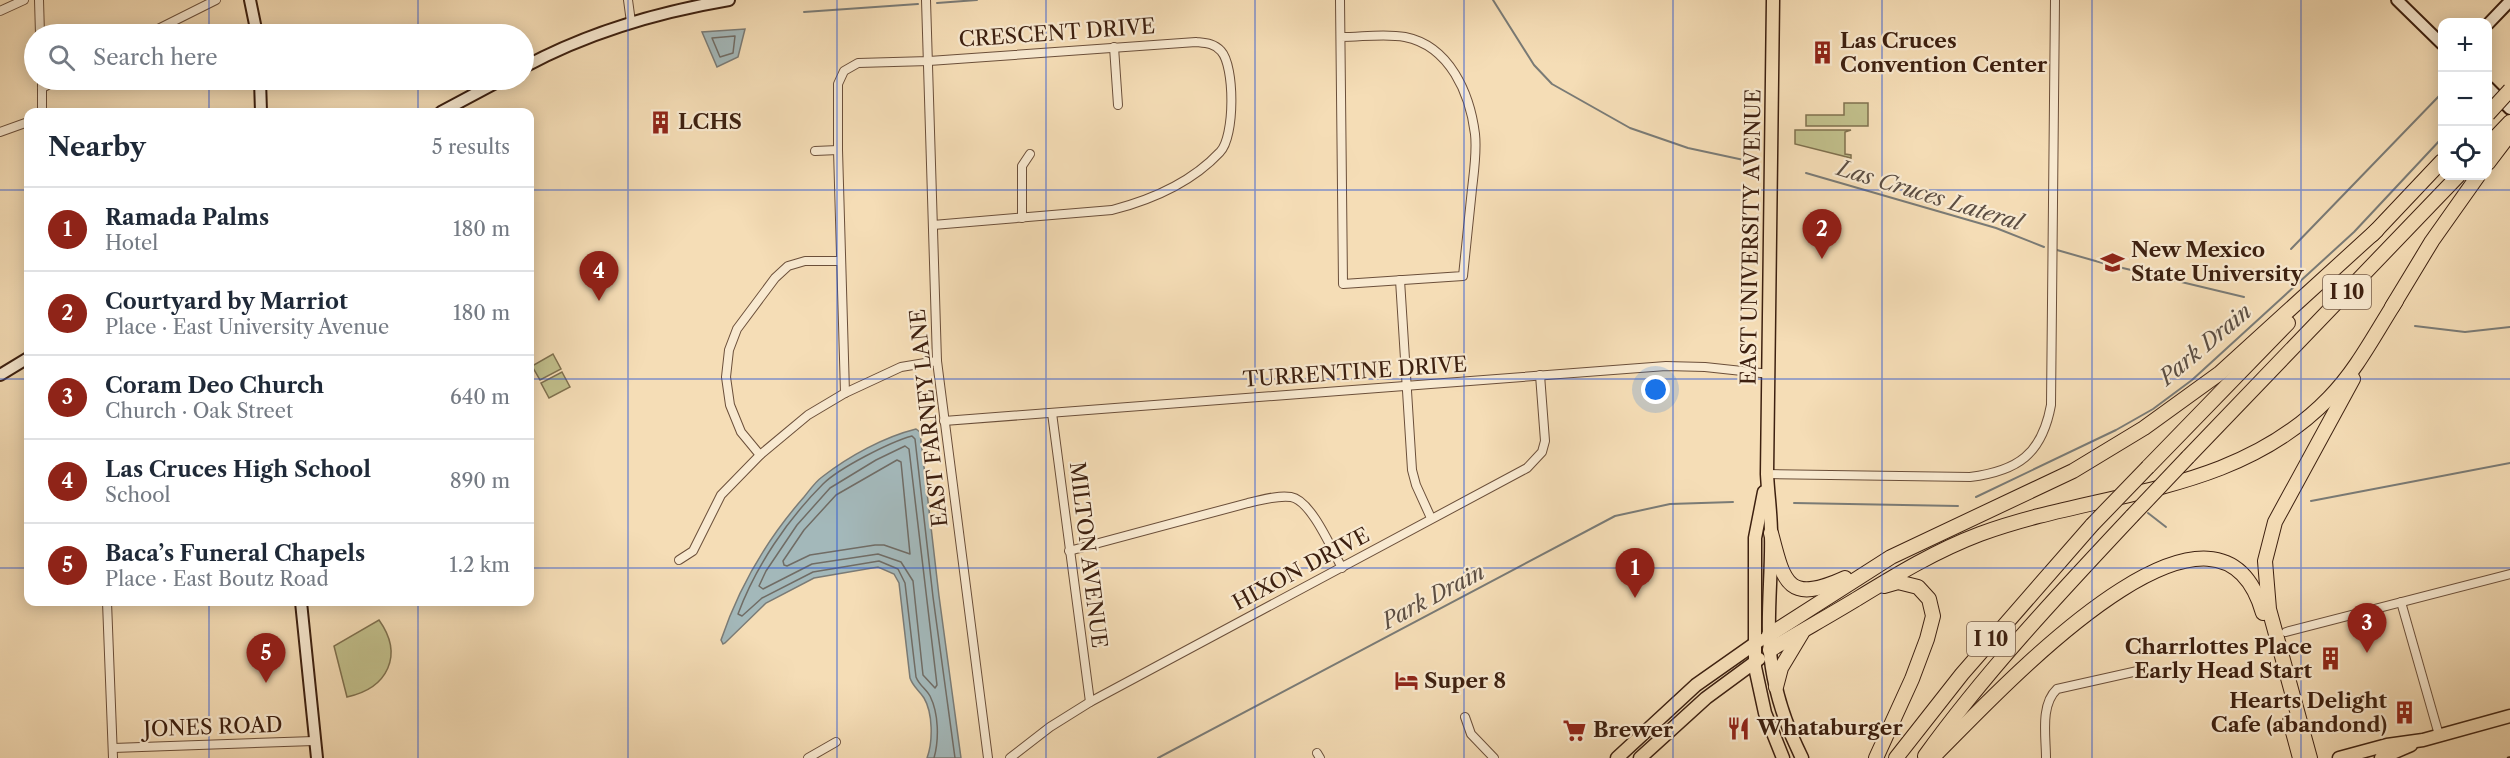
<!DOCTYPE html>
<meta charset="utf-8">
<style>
body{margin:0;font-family:"Libre Caslon Text",serif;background:#f2f2f3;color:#1f2937}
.controls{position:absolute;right:18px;top:18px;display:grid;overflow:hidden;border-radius:12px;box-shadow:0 3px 15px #0003}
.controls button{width:54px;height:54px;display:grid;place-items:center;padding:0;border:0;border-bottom:2px solid #e0e1e3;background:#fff;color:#1f2937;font:30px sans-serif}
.you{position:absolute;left:1656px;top:390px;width:21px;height:21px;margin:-15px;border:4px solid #fff;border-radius:50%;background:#1a73e8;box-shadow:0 0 0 9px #1a73e833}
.badge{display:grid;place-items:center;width:39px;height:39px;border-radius:50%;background:#8f2418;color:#fff;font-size:20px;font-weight:700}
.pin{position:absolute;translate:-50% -50px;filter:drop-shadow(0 2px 3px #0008)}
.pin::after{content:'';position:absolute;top:32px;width:21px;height:18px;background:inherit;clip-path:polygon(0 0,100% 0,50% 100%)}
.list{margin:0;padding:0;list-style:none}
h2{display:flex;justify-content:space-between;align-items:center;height:78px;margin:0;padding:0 24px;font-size:26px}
h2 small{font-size:20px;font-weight:400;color:#747a83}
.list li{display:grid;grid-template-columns:39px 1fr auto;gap:18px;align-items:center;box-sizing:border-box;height:84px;padding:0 24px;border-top:2px solid #e0e1e3}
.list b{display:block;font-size:22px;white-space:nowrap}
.list p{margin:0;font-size:20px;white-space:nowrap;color:#747a83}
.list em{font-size:20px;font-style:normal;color:#747a83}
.icon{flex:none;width:33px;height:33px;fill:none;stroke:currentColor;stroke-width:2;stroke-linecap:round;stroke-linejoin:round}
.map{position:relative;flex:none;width:2510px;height:758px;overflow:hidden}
.search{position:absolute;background:#fff;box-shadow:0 3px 15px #0003;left:24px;top:24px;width:510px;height:66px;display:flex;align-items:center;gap:15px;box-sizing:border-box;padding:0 21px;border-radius:33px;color:#747a83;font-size:22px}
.panel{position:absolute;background:#fff;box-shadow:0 3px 15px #0003;left:24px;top:108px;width:510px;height:498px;border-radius:12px}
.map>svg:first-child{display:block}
</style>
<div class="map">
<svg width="2510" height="758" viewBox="0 0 2510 758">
<rect width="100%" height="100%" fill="#f5ddb6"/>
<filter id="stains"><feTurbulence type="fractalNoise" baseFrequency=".00333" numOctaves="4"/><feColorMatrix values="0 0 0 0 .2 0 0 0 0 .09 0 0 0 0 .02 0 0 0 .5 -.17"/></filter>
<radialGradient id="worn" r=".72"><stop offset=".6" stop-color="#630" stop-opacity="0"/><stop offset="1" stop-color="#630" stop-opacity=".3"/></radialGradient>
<g fill="#c1bf8b" stroke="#7f704e" stroke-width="1.5">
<polygon points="1844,103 1868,103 1868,126 1806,126 1806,115 1844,115"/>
<polygon points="1795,130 1851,130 1845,132 1845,154 1851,155 1851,158 1795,144"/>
<polygon points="553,354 561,369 540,380 532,366"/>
<polygon points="562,372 570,387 549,398 541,383"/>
<path d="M379,620C404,655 388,688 347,697L334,646Z"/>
</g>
<g fill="#a3b8ba" stroke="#7a7b76" stroke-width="1.5">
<polygon points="745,29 738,57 717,67 702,32"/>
<path d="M916,429L920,432L939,596L961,758H927C933,742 933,713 924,698C919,690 913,687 910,678L899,583L894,574L878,567L814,578L766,603L725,643L723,644L721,640C739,587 767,539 804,497C809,491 815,482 822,477C849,456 884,437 916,429Z"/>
</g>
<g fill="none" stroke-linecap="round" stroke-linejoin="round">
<g stroke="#706c65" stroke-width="1.5">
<polygon points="735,36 733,53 720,57 712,38"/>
<polygon points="905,446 909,449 937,685 935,688 923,675 913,581 901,562 878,554 812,564 763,589 759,586 766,571 797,525 830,488 876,460"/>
<polygon points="897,460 901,462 910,554 884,545 875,545 810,555 787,566 784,565 783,561 804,530 836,495"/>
<path d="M934,758C939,740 939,714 930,696C926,689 919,685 916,677L905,583L898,569L879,561L813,572L762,598L742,616L738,614C756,566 787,520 823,484C839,468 890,442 912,436L915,439L933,597L955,758"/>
</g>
<g stroke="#7a7b76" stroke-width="2">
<polyline points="1493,0 1534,65 1552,84 1630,128 1688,148 1753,162"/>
<polyline points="937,3 977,0"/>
<polyline points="804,12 918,4"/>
<polyline points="1806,173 1996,228 2044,247"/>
<polyline points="2291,249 2440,95"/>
<polyline points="2057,250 2106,264 2244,297"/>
<polyline points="2415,326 2465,332 2510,327"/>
<polyline points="1976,497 2116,430 2153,409 2192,380 2354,232 2442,138"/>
<polyline points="2311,501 2510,463"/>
<polyline points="1794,503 1958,506"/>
<polyline points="2148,513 2166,527"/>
<polyline points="1158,758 1615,516 1670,504 1733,502"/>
</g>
<defs>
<g id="street">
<polyline points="39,0 40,34"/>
<polyline points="628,0 631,22"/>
<polyline points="926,0 937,361 988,758"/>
<path d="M1340,0L1343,284L1463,276C1466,247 1469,218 1472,189C1474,171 1477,152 1475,134C1470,94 1450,46 1405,37C1385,33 1362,37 1341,37"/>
<polyline points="0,11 24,0"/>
<polyline points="148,34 216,0"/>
<polyline points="1114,47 1118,105"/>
<polyline points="42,80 42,112"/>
<polyline points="42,88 58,80"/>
<polyline points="0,132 28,122"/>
<polyline points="815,151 838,150"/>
<polyline points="1022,218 1022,166 1030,154"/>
<polyline points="1400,280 1412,470 1416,485 1431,518"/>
<path d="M845,393L838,150V84L844,71L858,63L929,61L1196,42C1205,43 1214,43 1221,51C1235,66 1235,137 1220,152C1192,182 1151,200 1112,210L933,225"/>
<polyline points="1052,413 1090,702"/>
<polyline points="944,421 1666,366 1705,367 1770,374"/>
<polyline points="760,455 741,432 730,405 726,377 729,350 737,329 775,278 788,266 805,261 841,261"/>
<path d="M1767,474L1970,477C2018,471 2042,454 2051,405L2055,0"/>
<path d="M1069,551L1248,503C1262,500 1277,495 1291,497C1311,500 1332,550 1342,568"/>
<polyline points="679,560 693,551 721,495 760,455 808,415 845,393 901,367 937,361"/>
<polyline points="107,602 113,758"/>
<polyline points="2401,602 2439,735"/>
<polyline points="2286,632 2510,574"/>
<polyline points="1465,717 1471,734 1494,758"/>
<polyline points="113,748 314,741"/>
<polyline points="1317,753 1320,758"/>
<polyline points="808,758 836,742"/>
<polyline points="1010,758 1050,727 1090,702 1527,468 1542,452 1545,441 1540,375"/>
<path d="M2046,758C2046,736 2040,705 2057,689L2142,670"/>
</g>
<g id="secondary">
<polyline points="250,0 257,34"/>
<polyline points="2397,0 2442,44"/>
<polyline points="2488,24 2510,1"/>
<path d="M524,67C587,33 658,12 729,0"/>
<polyline points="260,80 261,112"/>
<polyline points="2488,87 2510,109"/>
<polyline points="441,112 501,80"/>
<polyline points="0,375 28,358"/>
<polyline points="301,602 317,758"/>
</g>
<g id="primary">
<path d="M1773,0L1767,474C1768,494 1771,514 1771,534C1772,567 1768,601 1769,635C1770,678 1783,720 1802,758"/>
<polyline points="1764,492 1755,538 1755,667 1765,713 1783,758"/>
<polyline points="1617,758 1696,685 1760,640"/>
<polyline points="1640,758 1706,698 1759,659"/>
<polyline points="2339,758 2387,745 2423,740 2510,716"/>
<polyline points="2381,758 2411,745"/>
</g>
<g id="highway">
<polyline points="2488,145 2510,122"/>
<polyline points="2488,163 2510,134"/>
<polyline points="2372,235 2442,161"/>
<polyline points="2392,307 2432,241 2478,176"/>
<polyline points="2188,457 2458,176"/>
<polyline points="2148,467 2288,323"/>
<path d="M1771,533C1784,584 1788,604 1845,578"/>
<polyline points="1769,635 1891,557 2073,471 2144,428 2220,373 2377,230"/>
<path d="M1770,650C1798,633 1827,617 1855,600C1896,575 1935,551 1980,534C2100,490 2234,496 2329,398C2356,371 2375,334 2396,301"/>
<polyline points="1776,687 1781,668 1802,633"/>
<polyline points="2290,721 2300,758"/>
<path d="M1925,756C1987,670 2060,593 2132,516"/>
<polyline points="1876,758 1912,679 1927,639 1933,616 1929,599 1918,587 1898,582 1884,586"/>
<polyline points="1896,758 1962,674 2092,525"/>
<path d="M1932,758C1983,709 2216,447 2263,613"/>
<polyline points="2310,758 2269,609 2265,561 2275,522 2353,379"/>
</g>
</defs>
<use href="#street" stroke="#6b4f3a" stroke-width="10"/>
<use href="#secondary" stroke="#3d2010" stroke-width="14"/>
<use href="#primary" stroke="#3d2010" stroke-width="15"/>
<use href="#highway" stroke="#3d2010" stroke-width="16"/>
<use href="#street" stroke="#f8e9d0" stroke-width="8"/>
<use href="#secondary" stroke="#f8e9d0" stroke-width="10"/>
<use href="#primary" stroke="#f5ddb6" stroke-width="12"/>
<use href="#highway" stroke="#f5ddb6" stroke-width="14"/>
<polyline stroke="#3d2010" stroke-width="2" stroke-dasharray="10 10" stroke-linecap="butt" points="2507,758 2510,757"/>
<defs>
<g id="highway-bridge">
<polyline points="2488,114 2510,90"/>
<polyline points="2132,516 2188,457"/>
<polyline points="2092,525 2148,467"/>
</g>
</defs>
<use href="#highway-bridge" stroke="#3d2010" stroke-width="16" stroke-linecap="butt"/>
<use href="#highway-bridge" stroke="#f5ddb6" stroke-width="14"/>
</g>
<path fill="none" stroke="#1d4ed8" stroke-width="1.5" stroke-opacity="0.55" d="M209,0V34M418,0V34M628,0V758M837,0V758M1046,0V758M1255,0V758M1464,0V758M1673,0V758M1882,0V758M2092,0V758M2301,0V758M209,80V112M418,80V112M0,190H28M530,190H2510M0,379H28M530,379H2510M0,568H28M530,568H2510M209,602V758M418,602V758"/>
<defs>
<symbol id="building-bare" viewBox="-9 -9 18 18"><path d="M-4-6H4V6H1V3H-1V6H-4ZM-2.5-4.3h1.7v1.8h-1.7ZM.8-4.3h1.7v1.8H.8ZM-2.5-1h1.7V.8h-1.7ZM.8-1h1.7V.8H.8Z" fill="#8f2418" stroke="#f8e9d0" stroke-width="2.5" paint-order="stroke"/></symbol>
<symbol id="university-bare" viewBox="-9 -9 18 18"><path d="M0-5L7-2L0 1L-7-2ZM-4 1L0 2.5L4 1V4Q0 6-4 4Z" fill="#8f2418" stroke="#f8e9d0" stroke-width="2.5" paint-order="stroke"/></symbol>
<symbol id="hotel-bare" viewBox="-9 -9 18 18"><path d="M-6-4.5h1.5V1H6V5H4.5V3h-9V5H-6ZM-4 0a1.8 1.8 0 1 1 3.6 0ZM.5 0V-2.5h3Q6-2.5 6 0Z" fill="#8f2418" stroke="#f8e9d0" stroke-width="2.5" paint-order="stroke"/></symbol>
<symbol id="restaurant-bare" viewBox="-9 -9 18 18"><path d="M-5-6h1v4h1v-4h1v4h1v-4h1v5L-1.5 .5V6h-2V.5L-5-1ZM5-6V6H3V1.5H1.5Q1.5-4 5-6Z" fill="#8f2418" stroke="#f8e9d0" stroke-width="2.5" paint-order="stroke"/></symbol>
<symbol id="supermarket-bare" viewBox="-9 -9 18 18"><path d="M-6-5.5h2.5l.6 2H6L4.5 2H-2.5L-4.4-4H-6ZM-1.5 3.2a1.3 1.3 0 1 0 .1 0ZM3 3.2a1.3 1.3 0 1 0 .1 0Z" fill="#8f2418" stroke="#f8e9d0" stroke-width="2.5" paint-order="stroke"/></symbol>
</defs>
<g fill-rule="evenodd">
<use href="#building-bare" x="1806" y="36" width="33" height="33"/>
<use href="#building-bare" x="644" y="106" width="33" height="33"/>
<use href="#university-bare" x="2096" y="246" width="33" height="33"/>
<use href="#building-bare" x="2314" y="642" width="33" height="33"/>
<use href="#hotel-bare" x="1390" y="664" width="33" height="33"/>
<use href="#building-bare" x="2388" y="696" width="33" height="33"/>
<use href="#restaurant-bare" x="1722" y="712" width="33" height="33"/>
<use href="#supermarket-bare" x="1558" y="714" width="33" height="33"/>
</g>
<g text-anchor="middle" stroke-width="4.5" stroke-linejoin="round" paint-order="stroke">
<g fill="#f8e9d0" stroke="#755c4a" stroke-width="1.5">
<rect x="2323" y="275" width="48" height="34" rx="4.5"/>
<rect x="1967" y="622" width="48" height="34" rx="4.5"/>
</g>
<g font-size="20" font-weight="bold" fill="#3d2010">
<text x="2347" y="299">I 10</text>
<text x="1991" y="646">I 10</text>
</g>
<g font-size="21" fill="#3d2010" stroke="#f8e9d0">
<text transform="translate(1057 33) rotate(-4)" y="7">CRESCENT DRIVE</text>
<text transform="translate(1751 237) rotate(-89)" y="7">EAST UNIVERSITY AVENUE</text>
<text transform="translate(1355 372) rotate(-4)" y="7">TURRENTINE DRIVE</text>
<text transform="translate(929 418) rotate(-96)" y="7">EAST FARNEY LANE</text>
<text transform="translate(1088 555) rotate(83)" y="7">MILTON AVENUE</text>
<text transform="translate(1301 569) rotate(-28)" y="7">HIXON DRIVE</text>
<text transform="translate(213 727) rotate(-2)" y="7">JONES ROAD</text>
</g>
<g font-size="21" font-weight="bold" fill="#3d2010" stroke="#f8e9d0" text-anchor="start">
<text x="1840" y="48">Las Cruces<tspan x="1840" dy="24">Convention Center</tspan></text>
<text x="678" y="129">LCHS</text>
<text x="2131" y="257">New Mexico<tspan x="2131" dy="24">State University</tspan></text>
<text x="2312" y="654" text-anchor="end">Charrlottes Place<tspan x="2312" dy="24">Early Head Start</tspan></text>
<text x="1424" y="688">Super 8</text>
<text x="2387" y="708" text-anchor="end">Hearts Delight<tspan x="2387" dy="24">Cafe (abandond)</tspan></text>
<text x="1757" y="735">Whataburger</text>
<text x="1593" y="737">Brewer</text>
</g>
<g font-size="22" font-style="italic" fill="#5c4e43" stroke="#f8e9d0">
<text transform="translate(1930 195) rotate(17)" y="8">Las Cruces Lateral</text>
<text transform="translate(2205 344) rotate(-40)" y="8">Park Drain</text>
<text transform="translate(1433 596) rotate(-28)" y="8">Park Drain</text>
</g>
</g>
<rect width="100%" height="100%" filter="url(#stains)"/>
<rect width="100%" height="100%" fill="url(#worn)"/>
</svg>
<div class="controls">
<button>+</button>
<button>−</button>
<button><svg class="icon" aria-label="locate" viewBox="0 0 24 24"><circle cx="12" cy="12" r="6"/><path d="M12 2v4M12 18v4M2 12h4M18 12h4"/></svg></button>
</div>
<div class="you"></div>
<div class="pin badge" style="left:1635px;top:598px">1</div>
<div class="pin badge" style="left:1822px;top:259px">2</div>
<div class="pin badge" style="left:2367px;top:653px">3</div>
<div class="pin badge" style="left:599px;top:301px">4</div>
<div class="pin badge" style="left:266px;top:683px">5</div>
<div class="search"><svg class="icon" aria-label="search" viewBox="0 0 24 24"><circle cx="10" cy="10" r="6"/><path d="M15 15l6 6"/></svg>Search here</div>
<section class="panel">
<h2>Nearby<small>5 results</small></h2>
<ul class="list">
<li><span class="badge">1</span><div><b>Ramada Palms</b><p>Hotel</p></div><em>180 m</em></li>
<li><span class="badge">2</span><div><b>Courtyard by Marriot</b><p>Place · East University Avenue</p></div><em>180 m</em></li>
<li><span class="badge">3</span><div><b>Coram Deo Church</b><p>Church · Oak Street</p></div><em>640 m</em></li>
<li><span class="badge">4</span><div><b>Las Cruces High School</b><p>School</p></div><em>890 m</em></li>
<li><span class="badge">5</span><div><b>Baca’s Funeral Chapels</b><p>Place · East Boutz Road</p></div><em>1.2 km</em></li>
</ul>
</section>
</div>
